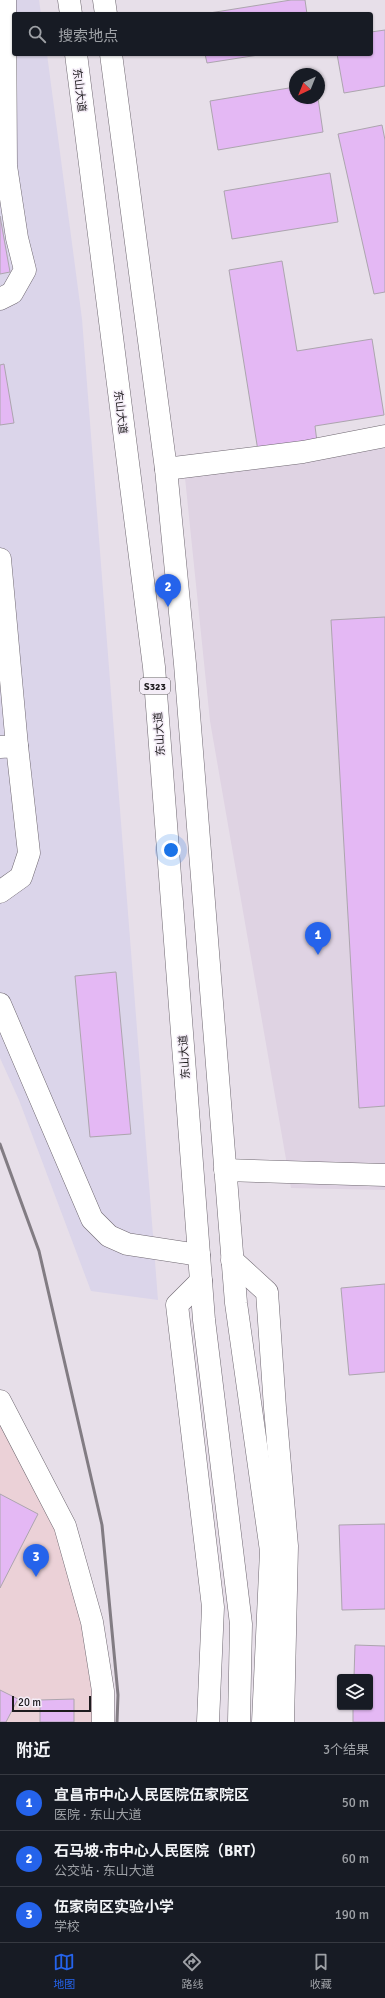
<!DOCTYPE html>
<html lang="zh">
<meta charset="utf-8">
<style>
body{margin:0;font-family:Signika,"Noto Sans SC",sans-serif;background:#242831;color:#f1f3f6}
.controls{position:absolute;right:12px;bottom:12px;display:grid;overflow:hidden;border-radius:4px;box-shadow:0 1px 3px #0004}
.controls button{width:36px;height:36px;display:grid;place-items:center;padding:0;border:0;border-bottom:1px solid #363941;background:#171b24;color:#f1f3f6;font:20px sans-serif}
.compass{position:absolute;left:289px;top:68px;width:36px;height:36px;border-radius:50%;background:#171b24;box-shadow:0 1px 3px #0004;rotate:223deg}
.scale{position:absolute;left:12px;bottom:10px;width:79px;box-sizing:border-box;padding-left:4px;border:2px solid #1e1b1e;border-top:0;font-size:11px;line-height:14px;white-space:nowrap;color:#1e1b1e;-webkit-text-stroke:3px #f4edf7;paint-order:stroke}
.you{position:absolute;left:171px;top:850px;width:14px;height:14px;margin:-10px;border:3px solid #fff;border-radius:50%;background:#1a73e8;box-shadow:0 0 0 6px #1a73e833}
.badge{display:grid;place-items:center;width:26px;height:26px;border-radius:50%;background:#2563eb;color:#fff;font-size:13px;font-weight:700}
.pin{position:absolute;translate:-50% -33px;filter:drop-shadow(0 1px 2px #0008)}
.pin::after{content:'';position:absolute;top:21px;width:14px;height:12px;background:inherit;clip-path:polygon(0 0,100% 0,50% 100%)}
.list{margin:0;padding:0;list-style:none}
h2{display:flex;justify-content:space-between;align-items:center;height:52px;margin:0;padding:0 16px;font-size:17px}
h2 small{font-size:13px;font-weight:400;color:#9ea1a6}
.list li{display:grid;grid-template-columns:26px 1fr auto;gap:12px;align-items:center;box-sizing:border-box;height:56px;padding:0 16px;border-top:1px solid #363941}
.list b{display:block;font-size:15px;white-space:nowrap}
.list p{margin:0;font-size:13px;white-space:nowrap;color:#9ea1a6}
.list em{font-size:13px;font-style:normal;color:#9ea1a6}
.icon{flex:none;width:22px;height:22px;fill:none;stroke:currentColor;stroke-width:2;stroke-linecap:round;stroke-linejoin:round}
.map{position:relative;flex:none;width:385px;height:1722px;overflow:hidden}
.search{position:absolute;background:#171b24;box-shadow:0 1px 3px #0004;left:12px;right:12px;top:12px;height:44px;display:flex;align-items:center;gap:10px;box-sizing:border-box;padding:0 14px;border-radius:4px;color:#9ea1a6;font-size:15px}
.sheet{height:220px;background:#171b24}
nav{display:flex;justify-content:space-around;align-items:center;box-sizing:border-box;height:56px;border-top:1px solid #363941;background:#171b24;font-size:11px;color:#9ea1a6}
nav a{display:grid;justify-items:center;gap:2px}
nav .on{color:#2563eb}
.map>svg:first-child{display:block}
</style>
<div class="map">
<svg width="385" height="1722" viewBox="0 0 385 1722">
<rect width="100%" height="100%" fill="#e7dfe9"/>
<polygon fill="#dbd5ea" points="0,0 39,0 41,14 14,14 14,54 47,54 82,319 158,1300 91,1291 19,1100 0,1058"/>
<polygon fill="#dfd3e3" points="385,431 385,1190 291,1188 210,721 184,468"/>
<polygon fill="#ebd1d7" points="0,1420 58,1529 87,1625 95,1722 0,1722"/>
<g fill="#e4b8f4" stroke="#aca5ae">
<polygon points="291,0 305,0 307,14 203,14"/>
<polygon points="385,30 385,86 344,93 337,54 371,54 371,32"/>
<polygon points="205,54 265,54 207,63"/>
<polygon points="295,87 295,98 318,98 323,132 218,150 210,101"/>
<polygon points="382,125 385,140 385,292 374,294 338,134"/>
<polygon points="330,173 338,222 232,239 224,191"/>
<polygon points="0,216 10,272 0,274"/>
<polygon points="282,261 297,351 372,339 384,415 315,426 317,442 258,451 229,270"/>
<polygon points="4,364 14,423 0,425 0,365"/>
<polygon points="385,617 385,1106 359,1108 331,620"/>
<polygon points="116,972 131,1134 90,1137 75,976"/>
<polygon points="385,1284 385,1372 349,1375 341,1288"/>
<polygon points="0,1494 38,1514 0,1588"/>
<polygon points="385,1524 385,1609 342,1610 339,1525"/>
<polygon points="355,1645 385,1646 385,1722 353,1722 353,1707 370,1707 370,1677 354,1677"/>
<polygon points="0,1690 18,1699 6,1722 0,1722"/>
<polygon points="74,1699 74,1722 40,1722 40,1700"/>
</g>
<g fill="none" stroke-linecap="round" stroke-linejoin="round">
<defs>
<g id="minor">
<polyline points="0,299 12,293 25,270 17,238 6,166 5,0"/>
<polyline points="166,469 303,452 385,436"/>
<polyline points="0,559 17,746"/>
<polyline points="0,747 17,746 29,853 21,877 0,892"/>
<polyline points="0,1004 92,1219 109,1236 127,1244 199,1255"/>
<polyline points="225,1170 385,1175"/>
<polyline points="0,1401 65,1526 92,1622 103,1691 103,1722"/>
</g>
<g id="major">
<polyline points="69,0 71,14"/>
<polyline points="104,0 106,14"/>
<polyline points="76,54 154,667 204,1320 241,1624 239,1722"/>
<polyline points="111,54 166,469 185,664 236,1303 271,1551 263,1722"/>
<polyline points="232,1260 267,1292 275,1408 287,1546 283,1722"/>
<polyline points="201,1281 177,1305 213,1607 208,1722"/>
</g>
</defs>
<use href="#minor" stroke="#6f6871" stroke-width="23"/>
<use href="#major" stroke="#6f6871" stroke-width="23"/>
<use href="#minor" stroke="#fff" stroke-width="22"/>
<use href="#major" stroke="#fff" stroke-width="22"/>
<polyline stroke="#827c83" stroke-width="3" points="0,1144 39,1251 102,1525 118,1695 117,1722"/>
</g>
<g text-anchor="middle" stroke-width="3" stroke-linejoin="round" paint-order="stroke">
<rect fill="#f4edf7" stroke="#5e5a5f" stroke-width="1" x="140" y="678" width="30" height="16" rx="3"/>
<g font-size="10" font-weight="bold" fill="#1e1b1e">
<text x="155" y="690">S323</text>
</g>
<g font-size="11" fill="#1e1b1e" stroke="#f4edf7">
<text transform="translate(80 90) rotate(83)" y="4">东山大道</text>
<text transform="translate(121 412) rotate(83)" y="4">东山大道</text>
<text transform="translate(159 734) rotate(-94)" y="4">东山大道</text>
<text transform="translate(184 1057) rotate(-94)" y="4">东山大道</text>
</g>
</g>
</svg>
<div class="controls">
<button><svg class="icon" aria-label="layers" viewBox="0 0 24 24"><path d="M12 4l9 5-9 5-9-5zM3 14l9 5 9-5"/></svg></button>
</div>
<svg class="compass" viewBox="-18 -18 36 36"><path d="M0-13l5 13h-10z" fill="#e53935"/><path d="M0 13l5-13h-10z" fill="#9ea1a6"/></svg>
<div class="scale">20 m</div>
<div class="you"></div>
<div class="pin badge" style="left:318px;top:955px">1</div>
<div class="pin badge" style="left:168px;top:607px">2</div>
<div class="pin badge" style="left:36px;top:1577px">3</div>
<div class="search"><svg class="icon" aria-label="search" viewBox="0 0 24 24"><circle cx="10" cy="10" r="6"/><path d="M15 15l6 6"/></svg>搜索地点</div>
</div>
<section class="sheet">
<h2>附近<small>3个结果</small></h2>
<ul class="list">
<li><span class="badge">1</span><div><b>宜昌市中心人民医院伍家院区</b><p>医院 · 东山大道</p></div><em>50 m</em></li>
<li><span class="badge">2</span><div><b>石马坡·市中心人民医院（BRT）</b><p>公交站 · 东山大道</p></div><em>60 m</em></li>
<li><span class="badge">3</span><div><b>伍家岗区实验小学</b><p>学校</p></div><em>190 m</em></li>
</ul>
</section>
<nav>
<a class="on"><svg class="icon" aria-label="map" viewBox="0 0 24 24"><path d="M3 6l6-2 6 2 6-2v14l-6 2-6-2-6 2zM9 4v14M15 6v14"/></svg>地图</a>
<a><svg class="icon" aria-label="directions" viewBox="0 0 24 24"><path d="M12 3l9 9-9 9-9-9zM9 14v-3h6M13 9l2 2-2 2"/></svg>路线</a>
<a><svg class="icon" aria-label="saved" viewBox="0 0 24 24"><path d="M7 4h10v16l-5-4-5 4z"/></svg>收藏</a>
</nav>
